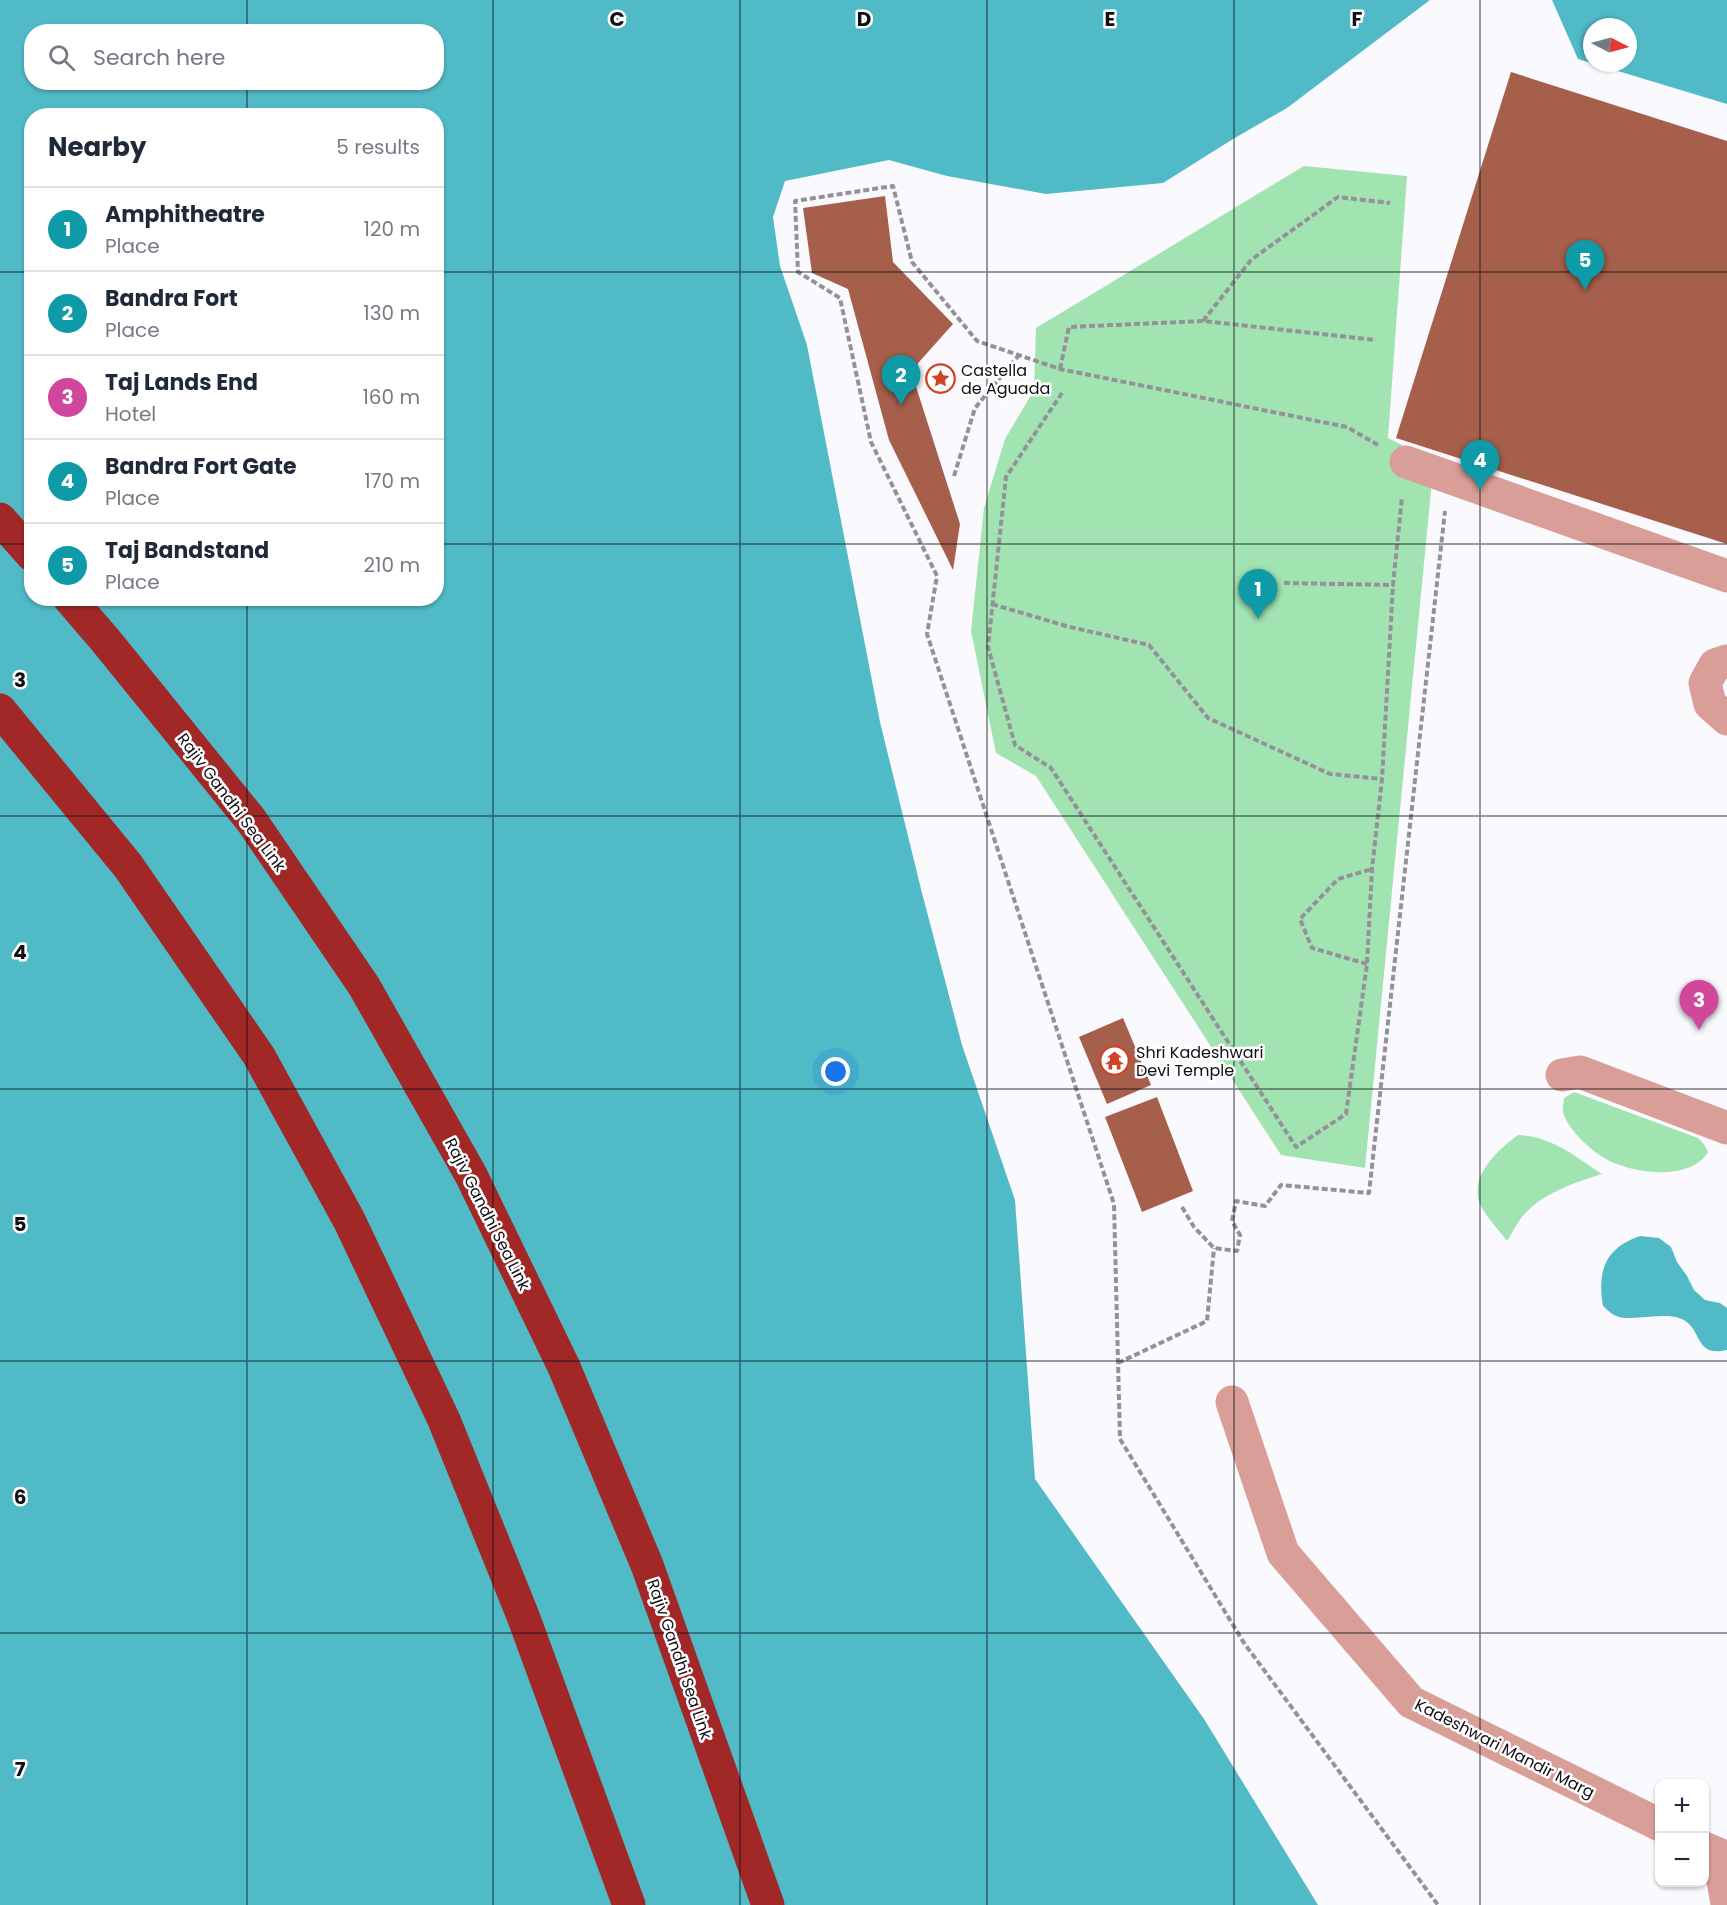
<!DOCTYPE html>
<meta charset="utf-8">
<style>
body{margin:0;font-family:Poppins,sans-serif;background:#f2f2f3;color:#1f2937}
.controls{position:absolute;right:18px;bottom:18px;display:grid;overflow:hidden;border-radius:12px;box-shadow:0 2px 4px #0004}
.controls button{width:54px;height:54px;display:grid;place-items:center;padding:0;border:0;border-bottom:2px solid #e0e1e3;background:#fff;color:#1f2937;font:30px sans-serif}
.compass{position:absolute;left:1583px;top:18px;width:54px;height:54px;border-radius:50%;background:#fff;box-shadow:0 2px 4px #0004;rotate:96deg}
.you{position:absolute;left:836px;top:1072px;width:21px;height:21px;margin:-15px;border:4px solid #fff;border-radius:50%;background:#1a73e8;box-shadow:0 0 0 9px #1a73e833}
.badge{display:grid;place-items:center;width:39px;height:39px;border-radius:50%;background:#0f766e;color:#fff;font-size:20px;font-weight:700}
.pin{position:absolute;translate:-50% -50px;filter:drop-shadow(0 2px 3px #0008)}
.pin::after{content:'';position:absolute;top:32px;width:21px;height:18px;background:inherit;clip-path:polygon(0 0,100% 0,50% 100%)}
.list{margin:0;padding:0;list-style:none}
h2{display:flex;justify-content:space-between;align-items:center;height:78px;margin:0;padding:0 24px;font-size:26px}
h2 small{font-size:20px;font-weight:400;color:#747a83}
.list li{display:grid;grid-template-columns:39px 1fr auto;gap:18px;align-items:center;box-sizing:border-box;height:84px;padding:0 24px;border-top:2px solid #e0e1e3}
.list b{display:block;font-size:22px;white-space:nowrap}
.list p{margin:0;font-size:20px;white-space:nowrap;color:#747a83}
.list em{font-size:20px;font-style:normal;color:#747a83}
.icon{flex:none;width:33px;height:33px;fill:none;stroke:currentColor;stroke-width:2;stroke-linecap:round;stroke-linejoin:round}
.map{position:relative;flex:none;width:1727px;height:1905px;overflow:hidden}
.search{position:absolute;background:#fff;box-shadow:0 2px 4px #0004;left:24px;top:24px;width:420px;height:66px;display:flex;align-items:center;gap:15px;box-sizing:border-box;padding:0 21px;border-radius:24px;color:#747a83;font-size:22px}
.panel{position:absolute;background:#fff;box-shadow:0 2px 4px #0004;left:24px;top:108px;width:420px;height:498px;border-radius:24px}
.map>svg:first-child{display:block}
</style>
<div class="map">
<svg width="1727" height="1905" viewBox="0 0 1727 1905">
<rect width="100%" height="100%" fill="#faf9fd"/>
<g fill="#a1e4b2">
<polygon points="1304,166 1407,176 1388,438 1434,461 1365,1168 1281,1155 1036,776 996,753 971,631 984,508 1005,439 1034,390 1036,328"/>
<path d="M1574,1092L1698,1138L1704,1144L1708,1152C1691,1180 1641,1174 1614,1163C1596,1156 1568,1131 1563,1112C1562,1108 1564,1102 1564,1098Z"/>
<path d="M1518,1135C1551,1136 1575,1156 1602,1174C1573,1183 1543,1193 1523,1216C1517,1223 1512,1233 1507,1241C1499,1230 1487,1218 1481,1206C1467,1177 1498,1150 1518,1135Z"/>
</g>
<g fill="#51bac7" fill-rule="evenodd">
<path d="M0,0H1430L1287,108L1233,139L1163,183L1046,194L947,176L889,160L785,181L773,217L780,266L807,345L880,722L922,893L962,1045L1015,1200L1035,1479L1204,1719L1318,1905H0ZM32,32H436V82H32ZM32,116H436V598H32Z"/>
<path d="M1552,0H1727V104L1578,59ZM1592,27H1628V63H1592Z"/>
<path d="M1640,1236L1659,1238L1671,1247L1677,1262L1687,1276L1694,1290L1705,1300L1720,1303L1727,1308V1350C1692,1358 1704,1326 1679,1318C1661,1312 1628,1323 1614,1315C1610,1313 1607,1309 1603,1306C1597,1271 1605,1248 1640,1236Z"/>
</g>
<g fill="#a65f4b">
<polygon points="1511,72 1727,141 1727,544 1396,438"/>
<polygon points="885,196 893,262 953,324 911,371 960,524 953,570 889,440 848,289 812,273 803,208"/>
<polygon points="1123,1018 1151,1085 1107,1104 1079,1037"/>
<polygon points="1157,1097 1193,1191 1142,1212 1105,1117"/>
</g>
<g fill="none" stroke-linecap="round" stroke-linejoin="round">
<g stroke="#949298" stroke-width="4" stroke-dasharray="6 3" stroke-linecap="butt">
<polyline points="1203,321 1251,260 1338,197 1390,203"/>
<polyline points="1060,369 1069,327 1203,321 1376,340"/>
<polyline points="1062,393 1006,477 988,647 1015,745 1051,768 1296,1147 1346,1114 1367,964 1372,869 1382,779 1393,585"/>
<polyline points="1378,445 1347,427 1060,369 977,341 912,262 893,186 795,201 798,272 840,298 871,442 937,576 927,634 1114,1204 1120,1439 1244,1643 1438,1905"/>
<polyline points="954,476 975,408 1019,355"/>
<polyline points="1284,583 1393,585 1402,497"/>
<polyline points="992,604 1066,626 1149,645 1208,718 1330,774 1382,779"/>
<polyline points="1367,964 1312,948 1300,919 1338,879 1372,869"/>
<polyline points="1182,1207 1194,1227 1214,1248 1237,1251 1240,1235 1232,1221 1236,1201 1265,1206 1281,1185 1369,1193 1445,511"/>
<polyline points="1118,1363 1207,1321 1214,1248"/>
</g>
<g stroke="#d89e97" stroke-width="33">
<polyline points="1406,462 1727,576"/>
<polyline points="1727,661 1715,665 1705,683 1710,704 1727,719"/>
<polyline points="1562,1075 1580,1072 1727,1128"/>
<polyline points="1232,1402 1283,1553 1411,1702 1660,1825"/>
<polyline points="1704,1848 1718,1854 1727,1903"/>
</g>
<g stroke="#a12827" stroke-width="33">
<polyline points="0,519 32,555"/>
<polyline points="69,598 106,641 251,820 364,986 471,1175 564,1367 647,1565 768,1905"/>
<polyline points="0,710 128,866 259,1056 349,1220 444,1420 523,1616 629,1905"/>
</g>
</g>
<path fill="none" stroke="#110e15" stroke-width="1.5" stroke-opacity="0.55" d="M247,0V32M493,0V1905M740,0V1905M987,0V1905M1234,0V1905M1480,0V1905M247,82V116M0,272H32M436,272H1727M0,544H32M436,544H1727M247,598V1905M0,816H1727M0,1089H1727M0,1361H1727M0,1633H1727"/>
<defs>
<symbol id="sight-ring" viewBox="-11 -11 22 22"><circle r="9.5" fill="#fff" stroke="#ce4324" stroke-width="1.5"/><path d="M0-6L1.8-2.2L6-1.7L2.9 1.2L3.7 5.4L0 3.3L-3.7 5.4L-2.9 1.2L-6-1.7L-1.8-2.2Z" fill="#ce4324"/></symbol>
<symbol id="temple-ring" viewBox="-11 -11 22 22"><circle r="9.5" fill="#fff" stroke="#ce4324" stroke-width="1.5"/><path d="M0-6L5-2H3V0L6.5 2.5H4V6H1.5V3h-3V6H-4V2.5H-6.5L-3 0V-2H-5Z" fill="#ce4324"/></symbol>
</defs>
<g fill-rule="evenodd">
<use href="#sight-ring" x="924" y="362" width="33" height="33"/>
<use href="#temple-ring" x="1098" y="1044" width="33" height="33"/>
</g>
<g text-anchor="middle" stroke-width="5" stroke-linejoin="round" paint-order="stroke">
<g font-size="16" fill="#110e15" stroke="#fff" text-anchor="start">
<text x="961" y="376">Castella<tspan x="961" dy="18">de Aguada</tspan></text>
<text x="1136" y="1058">Shri Kadeshwari<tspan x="1136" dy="18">Devi Temple</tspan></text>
</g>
<g font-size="16" fill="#110e15" stroke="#fff">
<text transform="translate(232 802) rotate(53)" y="6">Rajiv Gandhi Sea Link</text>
<text transform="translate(488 1214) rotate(63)" y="6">Rajiv Gandhi Sea Link</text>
<text transform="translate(680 1659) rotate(71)" y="6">Rajiv Gandhi Sea Link</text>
<text transform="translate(1505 1748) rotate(27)" y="6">Kadeshwari Mandir Marg</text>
</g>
</g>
<g font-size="20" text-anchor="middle" font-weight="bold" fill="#110e15" stroke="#fff" stroke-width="5" stroke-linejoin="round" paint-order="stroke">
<text x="617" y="26">C</text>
<text x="864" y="26">D</text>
<text x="1110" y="26">E</text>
<text x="1357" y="26">F</text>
<text x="20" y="687">3</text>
<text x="20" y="959">4</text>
<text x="20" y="1231">5</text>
<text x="20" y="1504">6</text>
<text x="20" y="1776">7</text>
</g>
</svg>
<div class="controls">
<button>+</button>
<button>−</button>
</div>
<svg class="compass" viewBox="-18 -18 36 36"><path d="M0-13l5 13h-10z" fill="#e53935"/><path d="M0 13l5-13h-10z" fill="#747a83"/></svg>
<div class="you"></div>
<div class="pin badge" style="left:1258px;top:619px;background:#0f9aa8">1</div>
<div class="pin badge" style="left:901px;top:405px;background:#0f9aa8">2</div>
<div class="pin badge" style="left:1699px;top:1030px;background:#d1479c">3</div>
<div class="pin badge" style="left:1480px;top:490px;background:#0f9aa8">4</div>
<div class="pin badge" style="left:1585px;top:290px;background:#0f9aa8">5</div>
<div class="search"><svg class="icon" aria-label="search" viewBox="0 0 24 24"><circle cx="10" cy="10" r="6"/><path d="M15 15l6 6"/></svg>Search here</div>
<section class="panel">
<h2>Nearby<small>5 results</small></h2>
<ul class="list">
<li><span class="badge" style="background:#0f9aa8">1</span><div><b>Amphitheatre</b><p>Place</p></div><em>120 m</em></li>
<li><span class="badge" style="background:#0f9aa8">2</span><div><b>Bandra Fort</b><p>Place</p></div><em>130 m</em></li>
<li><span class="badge" style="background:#d1479c">3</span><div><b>Taj Lands End</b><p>Hotel</p></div><em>160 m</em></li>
<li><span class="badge" style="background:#0f9aa8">4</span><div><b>Bandra Fort Gate</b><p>Place</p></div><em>170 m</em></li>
<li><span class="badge" style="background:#0f9aa8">5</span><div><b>Taj Bandstand</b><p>Place</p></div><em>210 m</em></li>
</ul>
</section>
</div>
